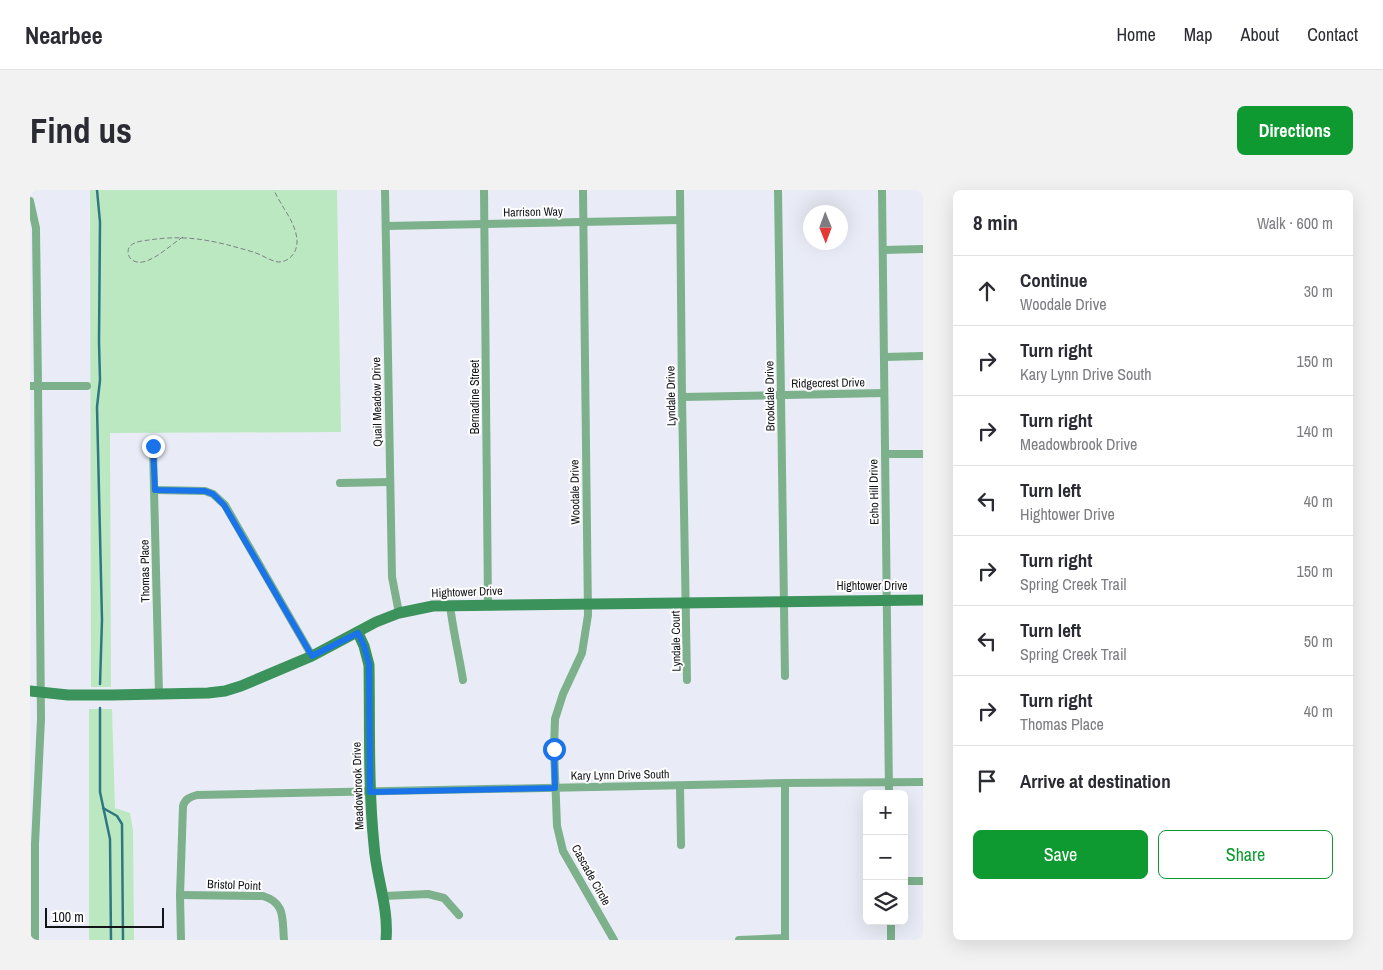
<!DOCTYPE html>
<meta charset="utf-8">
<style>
body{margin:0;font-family:"Archivo Narrow",sans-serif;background:#f2f2f3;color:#2b2b33}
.controls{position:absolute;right:15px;bottom:15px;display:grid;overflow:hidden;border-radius:8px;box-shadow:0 5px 20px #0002}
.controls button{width:45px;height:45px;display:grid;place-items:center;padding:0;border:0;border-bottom:1px solid #e1e1e2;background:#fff;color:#2b2b33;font:25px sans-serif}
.compass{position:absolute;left:773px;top:15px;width:45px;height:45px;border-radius:50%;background:#fff;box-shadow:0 5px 20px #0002;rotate:179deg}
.scale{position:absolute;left:15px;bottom:12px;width:119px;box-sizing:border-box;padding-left:5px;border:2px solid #131418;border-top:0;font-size:14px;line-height:18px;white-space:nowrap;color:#131418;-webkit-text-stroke:4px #fff;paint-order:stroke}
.stop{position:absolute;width:15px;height:15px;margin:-11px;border:4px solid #1a73e8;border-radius:50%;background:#fff}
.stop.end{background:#1a73e8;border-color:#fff;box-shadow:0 1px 5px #0008}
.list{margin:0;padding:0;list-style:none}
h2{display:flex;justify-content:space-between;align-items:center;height:65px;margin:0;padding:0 20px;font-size:21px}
h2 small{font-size:16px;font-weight:400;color:#7c7c81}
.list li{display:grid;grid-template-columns:32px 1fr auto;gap:15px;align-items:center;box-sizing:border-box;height:70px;padding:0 20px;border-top:1px solid #e1e1e2}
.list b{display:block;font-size:19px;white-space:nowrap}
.list p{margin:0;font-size:16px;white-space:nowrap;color:#7c7c81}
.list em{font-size:16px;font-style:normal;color:#7c7c81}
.actions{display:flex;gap:10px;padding:15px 20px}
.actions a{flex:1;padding:11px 0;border:1px solid #0e9a31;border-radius:8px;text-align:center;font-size:18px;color:#0e9a31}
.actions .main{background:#0e9a31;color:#fff}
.icon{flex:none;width:28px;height:28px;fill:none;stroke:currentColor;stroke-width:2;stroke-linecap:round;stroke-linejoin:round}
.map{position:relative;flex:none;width:893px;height:750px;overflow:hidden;border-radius:8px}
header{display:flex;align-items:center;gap:30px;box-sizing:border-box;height:70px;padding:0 25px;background:#fff;border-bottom:1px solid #e1e1e2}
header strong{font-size:24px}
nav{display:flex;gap:28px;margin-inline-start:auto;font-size:18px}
.intro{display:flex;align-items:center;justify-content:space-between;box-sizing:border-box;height:120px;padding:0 30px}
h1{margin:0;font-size:35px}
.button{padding:12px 22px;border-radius:8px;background:#0e9a31;color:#fff;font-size:18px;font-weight:700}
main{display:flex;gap:30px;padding:0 30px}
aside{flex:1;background:#fff;border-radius:8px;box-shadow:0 5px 20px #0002}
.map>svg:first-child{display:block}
</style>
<header>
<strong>Nearbee</strong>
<nav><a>Home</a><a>Map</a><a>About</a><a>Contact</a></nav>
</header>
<div class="intro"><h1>Find us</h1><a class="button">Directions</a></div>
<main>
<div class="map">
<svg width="893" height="750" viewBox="0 0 893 750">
<rect width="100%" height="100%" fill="#e9ecf6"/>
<g fill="#bbe8c0">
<polygon points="60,0 307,0 311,242 80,243 81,497 61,497"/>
<polygon points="59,519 82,519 85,618 100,623 103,640 104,750 59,750"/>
</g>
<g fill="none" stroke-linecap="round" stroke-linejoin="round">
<g stroke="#307783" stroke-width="2.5">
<polyline points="67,0 70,32 69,152 70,190 67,217 72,430 70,494"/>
<polyline points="70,518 70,602 80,649 81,750"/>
<polyline points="73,618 87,626 92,634 93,750"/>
</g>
<path stroke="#7e8087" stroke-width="1" stroke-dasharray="5 2.5" stroke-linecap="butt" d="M153,47C141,54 118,78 104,71C100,69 98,66 98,62C98,52 111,51 119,50C158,44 186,51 223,62C231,64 240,71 248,72C260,72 267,62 267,52C267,33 251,17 244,0"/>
<g stroke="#7cb18b" stroke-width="8">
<polyline points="355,0 362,387 369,423"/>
<polyline points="454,0 458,415"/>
<polyline points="553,0 558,425 552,463 533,504 525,529 524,559 527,636 533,661 584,750"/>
<polyline points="650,0 652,207 657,490"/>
<polyline points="748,0 755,486"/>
<polyline points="852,0 859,604"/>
<polyline points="0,11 6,38 8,196 11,529 5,654 5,750"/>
<polyline points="356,36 650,30"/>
<polyline points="853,60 893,59"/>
<polyline points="854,167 893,166"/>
<polyline points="0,196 57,196"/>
<polyline points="652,207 854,203"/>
<polyline points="123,257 129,505"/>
<polyline points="855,264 893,264"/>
<polyline points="310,293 360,292"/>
<polyline points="125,300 175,301 183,304 195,315 282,466"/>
<path d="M420,415C423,441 429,465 433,490"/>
<polyline points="650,596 651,655"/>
<polyline points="874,691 893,691"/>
<path d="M150,705L233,706C256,713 252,729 254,750"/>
<polyline points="354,706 398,704 414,708 429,725"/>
<polyline points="861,731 861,750"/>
<path d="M151,750L150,705L153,616C155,609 160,607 167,605L755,593L893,592"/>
<polyline points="709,750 755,748"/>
<polyline points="755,750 755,593"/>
</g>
<g stroke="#3b935b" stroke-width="11">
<path d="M328,443L334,456L339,475C340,535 338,595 344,655C346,687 359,717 356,750"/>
<polyline points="0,501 38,505 82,505 178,503 195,501 211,496 282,466 346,432 369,423 403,416 893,410"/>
</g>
</g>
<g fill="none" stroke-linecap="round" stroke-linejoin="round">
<polyline stroke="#1a73e8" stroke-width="6" points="123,256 125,300 175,301 183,304 194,315 282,466 328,443 334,456 339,474 340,602 525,598 524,559"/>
</g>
<g text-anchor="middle" stroke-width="4" stroke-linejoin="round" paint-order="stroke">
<g font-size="12" fill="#131418" stroke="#fff">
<text transform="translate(503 22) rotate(-1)" y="4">Harrison Way</text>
<text transform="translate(798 193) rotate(-1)" y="4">Ridgecrest Drive</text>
<text transform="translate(641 206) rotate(-91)" y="4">Lyndale Drive</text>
<text transform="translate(740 206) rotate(-91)" y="4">Brookdale Drive</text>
<text transform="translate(445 207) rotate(-90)" y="4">Bernadine Street</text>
<text transform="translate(347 212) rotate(-91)" y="4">Quail Meadow Drive</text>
<text transform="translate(545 302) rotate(-91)" y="4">Woodale Drive</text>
<text transform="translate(844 302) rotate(-91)" y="4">Echo Hill Drive</text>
<text transform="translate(115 381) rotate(-91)" y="4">Thomas Place</text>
<text x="842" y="400">Hightower Drive</text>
<text transform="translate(437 402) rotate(-2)" y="4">Hightower Drive</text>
<text transform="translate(646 451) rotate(-91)" y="4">Lyndale Court</text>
<text transform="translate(590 585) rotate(-1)" y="4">Kary Lynn Drive South</text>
<text transform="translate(328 596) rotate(-92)" y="4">Meadowbrook Drive</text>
<text transform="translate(561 685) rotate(61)" y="4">Cascade Circle</text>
<text transform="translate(204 695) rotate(2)" y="4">Bristol Point</text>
</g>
</g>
</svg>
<div class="controls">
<button>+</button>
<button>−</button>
<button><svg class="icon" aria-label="layers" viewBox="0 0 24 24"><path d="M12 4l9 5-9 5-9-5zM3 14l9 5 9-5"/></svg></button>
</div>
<svg class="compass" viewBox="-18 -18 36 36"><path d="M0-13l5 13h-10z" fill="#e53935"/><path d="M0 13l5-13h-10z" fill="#7c7c81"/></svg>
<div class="scale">100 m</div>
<div class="stop" style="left:524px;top:559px"></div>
<div class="stop end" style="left:123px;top:256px"></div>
</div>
<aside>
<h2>8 min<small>Walk · 600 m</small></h2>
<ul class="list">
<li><svg class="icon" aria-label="ahead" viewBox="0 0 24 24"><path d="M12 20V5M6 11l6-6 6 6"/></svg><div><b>Continue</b><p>Woodale Drive</p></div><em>30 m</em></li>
<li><svg class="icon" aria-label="right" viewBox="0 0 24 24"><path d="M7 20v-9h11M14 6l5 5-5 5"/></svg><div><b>Turn right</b><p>Kary Lynn Drive South</p></div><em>150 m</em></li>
<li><svg class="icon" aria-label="right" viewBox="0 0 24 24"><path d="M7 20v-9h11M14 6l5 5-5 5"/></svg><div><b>Turn right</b><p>Meadowbrook Drive</p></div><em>140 m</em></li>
<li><svg class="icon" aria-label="left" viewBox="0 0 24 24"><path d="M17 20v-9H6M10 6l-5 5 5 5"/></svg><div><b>Turn left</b><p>Hightower Drive</p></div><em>40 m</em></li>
<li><svg class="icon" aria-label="right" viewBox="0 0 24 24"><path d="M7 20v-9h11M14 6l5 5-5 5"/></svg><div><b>Turn right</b><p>Spring Creek Trail</p></div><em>150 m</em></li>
<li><svg class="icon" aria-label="left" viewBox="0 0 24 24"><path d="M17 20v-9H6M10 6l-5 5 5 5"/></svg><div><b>Turn left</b><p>Spring Creek Trail</p></div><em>50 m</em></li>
<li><svg class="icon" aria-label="right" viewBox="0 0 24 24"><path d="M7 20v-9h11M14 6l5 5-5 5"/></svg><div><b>Turn right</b><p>Thomas Place</p></div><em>40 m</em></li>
<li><svg class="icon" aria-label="arrive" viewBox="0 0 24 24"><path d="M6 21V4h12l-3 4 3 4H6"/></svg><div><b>Arrive at destination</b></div></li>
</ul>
<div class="actions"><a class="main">Save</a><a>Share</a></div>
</aside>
</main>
